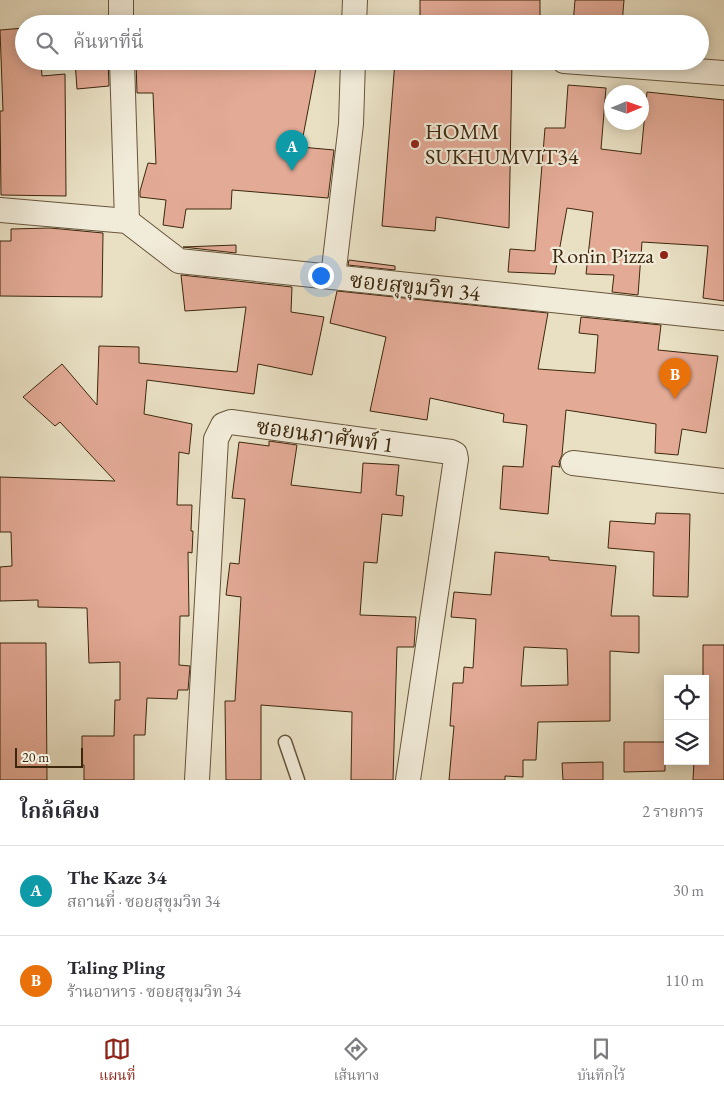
<!DOCTYPE html>
<html lang="th">
<meta charset="utf-8">
<style>
body{margin:0;font-family:"EB Garamond","Noto Serif Thai",serif;background:#f2f2f3;color:#2b2b33}
.controls{position:absolute;right:15px;bottom:15px;display:grid;overflow:hidden;border-radius:0px;box-shadow:0 2px 12px #0003}
.controls button{width:45px;height:45px;display:grid;place-items:center;padding:0;border:0;border-bottom:1px solid #e1e1e2;background:#fff;color:#2b2b33;font:25px sans-serif}
.compass{position:absolute;left:604px;top:85px;width:45px;height:45px;border-radius:50%;background:#fff;box-shadow:0 2px 12px #0003;rotate:88deg}
.scale{position:absolute;left:15px;bottom:12px;width:68px;box-sizing:border-box;padding-left:5px;border:2px solid #3c270d;border-top:0;font-size:14px;line-height:18px;white-space:nowrap;color:#3c270d;-webkit-text-stroke:4px #f1ebd9;paint-order:stroke}
.you{position:absolute;left:320px;top:275px;width:18px;height:18px;margin:-12px;border:4px solid #fff;border-radius:50%;background:#1a73e8;box-shadow:0 0 0 8px #1a73e833}
.badge{display:grid;place-items:center;width:32px;height:32px;border-radius:50%;background:#8f2418;color:#fff;font-size:16px;font-weight:700}
.pin{position:absolute;translate:-50% -41px;filter:drop-shadow(0 1px 2px #0008)}
.pin::after{content:'';position:absolute;top:26px;width:18px;height:15px;background:inherit;clip-path:polygon(0 0,100% 0,50% 100%)}
.list{margin:0;padding:0;list-style:none}
h2{display:flex;justify-content:space-between;align-items:center;height:65px;margin:0;padding:0 20px;font-size:21px}
h2 small{font-size:16px;font-weight:400;color:#7c7c81}
.list li{display:grid;grid-template-columns:32px 1fr auto;gap:15px;align-items:center;box-sizing:border-box;height:90px;padding:0 20px;border-top:1px solid #e1e1e2}
.list b{display:block;font-size:19px;white-space:nowrap}
.list p{margin:0;font-size:16px;white-space:nowrap;color:#7c7c81}
.list em{font-size:16px;font-style:normal;color:#7c7c81}
.icon{flex:none;width:28px;height:28px;fill:none;stroke:currentColor;stroke-width:2;stroke-linecap:round;stroke-linejoin:round}
.map{position:relative;flex:none;width:724px;height:780px;overflow:hidden}
.search{position:absolute;background:#fff;box-shadow:0 2px 12px #0003;left:15px;right:15px;top:15px;height:55px;display:flex;align-items:center;gap:12px;box-sizing:border-box;padding:0 18px;border-radius:28px;color:#7c7c81;font-size:19px}
.sheet{height:245px;background:#fff}
nav{display:flex;justify-content:space-around;align-items:center;box-sizing:border-box;height:70px;border-top:1px solid #e1e1e2;background:#fff;font-size:14px;color:#7c7c81}
nav a{display:grid;justify-items:center;gap:2px}
nav .on{color:#8f2418}
.map>svg:first-child{display:block}
</style>
<div class="map">
<svg width="724" height="780" viewBox="0 0 724 780">
<rect width="100%" height="100%" fill="#e9e0c4"/>
<filter id="stains"><feTurbulence type="fractalNoise" baseFrequency=".004" numOctaves="4"/><feColorMatrix values="0 0 0 0 .2 0 0 0 0 .09 0 0 0 0 .02 0 0 0 .5 -.17"/></filter>
<radialGradient id="worn" r=".72"><stop offset=".6" stop-color="#630" stop-opacity="0"/><stop offset="1" stop-color="#630" stop-opacity=".3"/></radialGradient>
<g fill="#e3aa96" stroke="#3c270d" fill-rule="evenodd">
<polygon points="420,0 540,0 540,19 469,17 468,24 446,24 447,17 420,16"/>
<polygon points="575,0 624,0 622,24 573,24"/>
<polygon points="24,28 24,61 41,61 42,76 65,74 66,196 1,195 0,111 3,111 0,30"/>
<polygon points="75,61 108,61 109,86 77,89"/>
<polygon points="136,61 302,61 317,63 301,147 334,150 328,198 232,190 231,209 186,209 183,228 163,225 166,200 140,197 140,191 148,163 156,164 153,93 137,93"/>
<polygon points="395,61 512,61 509,228 436,217 435,231 382,226"/>
<polygon points="568,85 606,88 601,149 641,154 647,92 724,100 724,301 703,298 708,246 642,242 638,295 612,292 614,275 586,274 593,212 567,208 555,274 508,272 510,249 535,251 545,128 565,128"/>
<polygon points="50,228 103,233 102,297 0,296 0,241 11,241 11,229"/>
<polygon points="236,245 236,253 183,247"/>
<polygon points="349,260 395,266 395,270 348,265"/>
<polygon points="181,275 292,287 291,312 324,317 312,375 258,364 254,394 147,380 144,414 192,424 189,454 179,452 177,505 192,505 191,531 193,531 192,553 188,552 189,616 180,616 179,665 190,666 188,690 178,690 177,699 147,698 145,735 134,735 134,780 84,780 84,765 82,765 82,736 114,736 115,700 120,700 120,662 89,663 87,608 38,607 38,600 0,601 0,567 12,566 11,532 0,532 0,477 115,481 60,422 55,426 23,397 62,364 97,405 99,346 139,347 139,363 237,372 246,307 185,311"/>
<polygon points="337,291 548,313 538,369 595,373 598,335 579,333 581,317 661,325 658,350 718,356 706,433 682,429 678,455 655,453 656,424 566,410 562,455 559,462 560,467 552,466 548,514 500,509 503,466 523,467 527,425 503,422 504,414 430,398 427,420 370,411 386,337 330,323"/>
<polygon points="269,441 297,445 291,485 361,493 363,463 399,465 396,495 404,496 402,516 382,514 377,563 364,562 360,615 416,617 414,647 397,647 393,780 351,780 352,712 261,705 261,780 226,780 225,701 235,701 241,597 226,595 230,563 239,564 245,499 232,498 239,442 269,446"/>
<polygon points="656,513 690,514 688,597 653,596 654,552 608,548 610,521 655,524"/>
<path d="M495,552L549,557V560L616,566L611,616H639V653L610,651V721L538,722L536,760H523V777L505,776V780H449L454,726H450L453,683H463L464,667L473,668L476,619L451,617L454,592L491,595ZM524,647L567,649L568,685L521,686Z"/>
<polygon points="0,643 46,643 47,780 0,780"/>
<polygon points="703,645 724,645 724,780 693,780 694,761 705,761 705,679 703,679"/>
<polygon points="624,742 665,742 665,771 624,772"/>
<polygon points="603,762 603,780 563,780 562,763"/>
</g>
<g fill="none" stroke-linecap="round" stroke-linejoin="round">
<defs>
<polyline id="lane" points="285,742 298,780"/>
<g id="street">
<polyline points="121,0 121,24"/>
<polyline points="354,24 355,0"/>
<polyline points="122,61 127,221"/>
<polyline points="564,61 724,73"/>
<polyline points="0,210 127,221 179,261 724,318"/>
<polyline points="333,277 351,124 353,61"/>
<polyline points="573,463 724,481"/>
<polyline points="197,780 216,439 223,425 231,422 451,452 455,454 456,459 408,780"/>
</g>
</defs>
<use href="#lane" stroke="#67553b" stroke-width="15"/>
<use href="#street" stroke="#67553b" stroke-width="26"/>
<use href="#lane" stroke="#f1ebd9" stroke-width="12"/>
<use href="#street" stroke="#f1ebd9" stroke-width="24"/>
</g>
<g fill="#8f2418" stroke="#f1ebd9" stroke-width="2">
<circle cx="415" cy="144" r="5"/>
<circle cx="664" cy="255" r="5"/>
</g>
<g text-anchor="middle" stroke-width="4.5" stroke-linejoin="round" paint-order="stroke">
<g font-size="22" fill="#3c270d" stroke="#f1ebd9" text-anchor="start">
<text x="425" y="139">HOMM<tspan x="425" dy="25">SUKHUMVIT34</tspan></text>
<text x="654" y="263" text-anchor="end">Ronin Pizza</text>
</g>
<g font-size="22" fill="#3c270d" stroke="#f1ebd9">
<text transform="translate(415 286) rotate(6)" y="8">ซอยสุขุมวิท 34</text>
<text transform="translate(325 435) rotate(8)" y="8">ซอยนภาศัพท์ 1</text>
</g>
</g>
<rect width="100%" height="100%" filter="url(#stains)"/>
<rect width="100%" height="100%" fill="url(#worn)"/>
</svg>
<div class="controls">
<button><svg class="icon" aria-label="locate" viewBox="0 0 24 24"><circle cx="12" cy="12" r="6"/><path d="M12 2v4M12 18v4M2 12h4M18 12h4"/></svg></button>
<button><svg class="icon" aria-label="layers" viewBox="0 0 24 24"><path d="M12 4l9 5-9 5-9-5zM3 14l9 5 9-5"/></svg></button>
</div>
<svg class="compass" viewBox="-18 -18 36 36"><path d="M0-13l5 13h-10z" fill="#e53935"/><path d="M0 13l5-13h-10z" fill="#7c7c81"/></svg>
<div class="scale">20 m</div>
<div class="you"></div>
<div class="pin badge" style="left:292px;top:171px;background:#0f9aa8">A</div>
<div class="pin badge" style="left:675px;top:399px;background:#e8710a">B</div>
<div class="search"><svg class="icon" aria-label="search" viewBox="0 0 24 24"><circle cx="10" cy="10" r="6"/><path d="M15 15l6 6"/></svg>ค้นหาที่นี่</div>
</div>
<section class="sheet">
<h2>ใกล้เคียง<small>2 รายการ</small></h2>
<ul class="list">
<li><span class="badge" style="background:#0f9aa8">A</span><div><b>The Kaze 34</b><p>สถานที่ · ซอยสุขุมวิท 34</p></div><em>30 m</em></li>
<li><span class="badge" style="background:#e8710a">B</span><div><b>Taling Pling</b><p>ร้านอาหาร · ซอยสุขุมวิท 34</p></div><em>110 m</em></li>
</ul>
</section>
<nav>
<a class="on"><svg class="icon" aria-label="map" viewBox="0 0 24 24"><path d="M3 6l6-2 6 2 6-2v14l-6 2-6-2-6 2zM9 4v14M15 6v14"/></svg>แผนที่</a>
<a><svg class="icon" aria-label="directions" viewBox="0 0 24 24"><path d="M12 3l9 9-9 9-9-9zM9 14v-3h6M13 9l2 2-2 2"/></svg>เส้นทาง</a>
<a><svg class="icon" aria-label="saved" viewBox="0 0 24 24"><path d="M7 4h10v16l-5-4-5 4z"/></svg>บันทึกไว้</a>
</nav>
